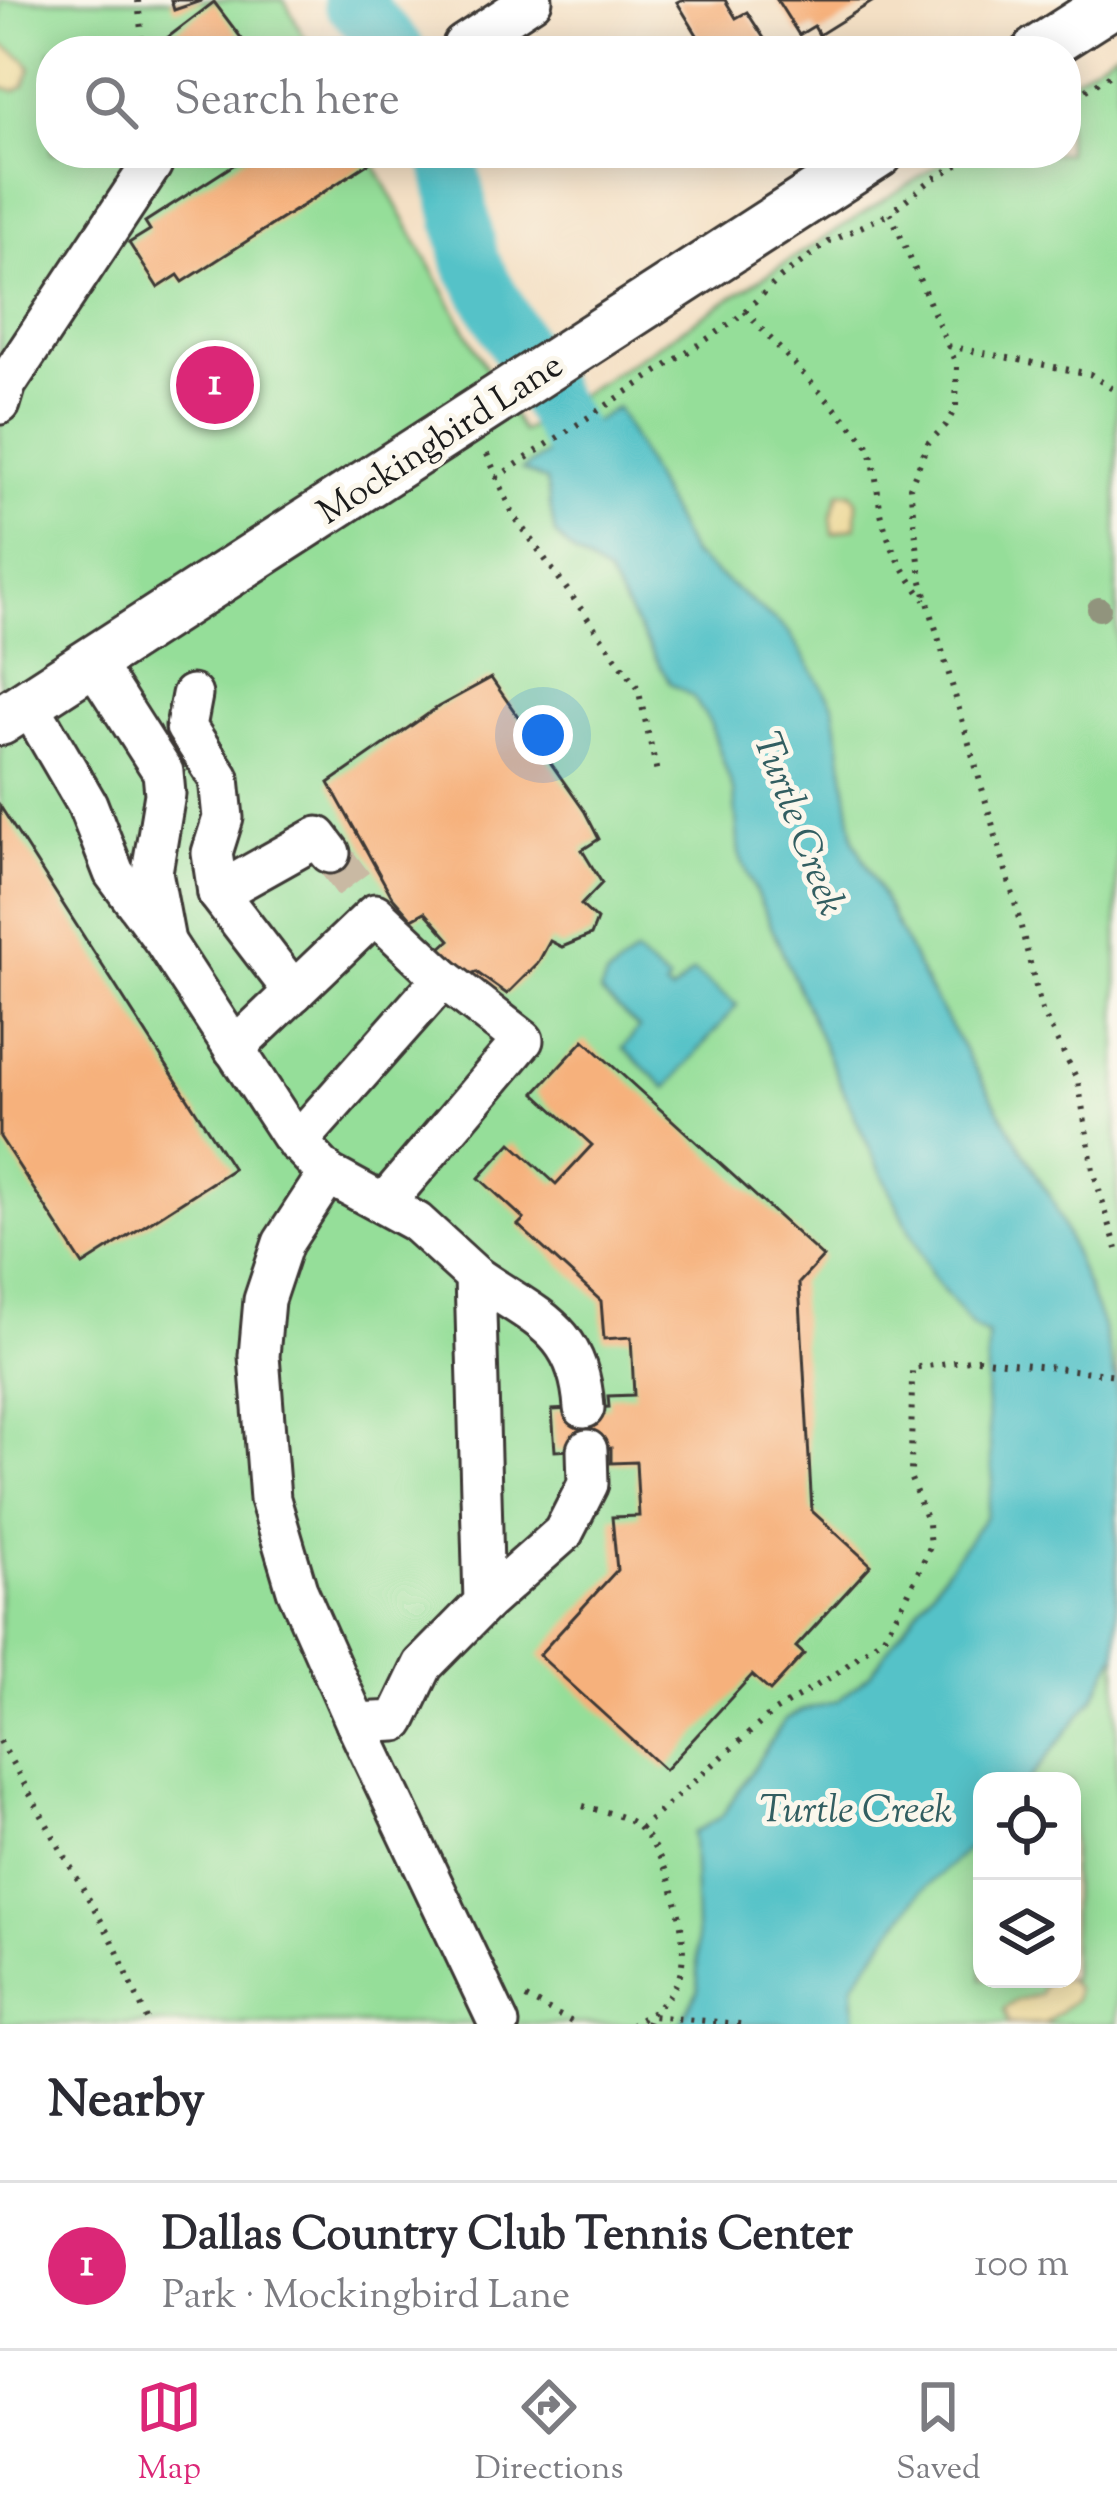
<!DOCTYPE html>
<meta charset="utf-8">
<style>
body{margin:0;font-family:"Sorts Mill Goudy",serif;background:#f2f2f3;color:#2b2b33}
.controls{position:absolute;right:36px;bottom:36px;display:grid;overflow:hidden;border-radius:24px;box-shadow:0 6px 30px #0003}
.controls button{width:108px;height:108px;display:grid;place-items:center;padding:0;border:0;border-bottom:3px solid #e1e1e2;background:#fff;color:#2b2b33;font:60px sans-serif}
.you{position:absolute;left:543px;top:735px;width:42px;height:42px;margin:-30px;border:9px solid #fff;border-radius:50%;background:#1a73e8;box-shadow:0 0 0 18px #1a73e833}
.badge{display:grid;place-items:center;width:78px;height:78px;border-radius:50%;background:#db2777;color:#fff;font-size:39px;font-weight:700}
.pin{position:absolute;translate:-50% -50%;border:6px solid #fff;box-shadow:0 3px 12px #0006}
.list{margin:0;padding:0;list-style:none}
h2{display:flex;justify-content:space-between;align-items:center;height:156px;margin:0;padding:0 48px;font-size:51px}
h2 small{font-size:39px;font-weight:400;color:#7c7c81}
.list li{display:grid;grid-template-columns:78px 1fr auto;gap:36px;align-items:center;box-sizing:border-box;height:168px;padding:0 48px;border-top:3px solid #e1e1e2}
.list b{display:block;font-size:45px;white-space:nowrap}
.list p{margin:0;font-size:39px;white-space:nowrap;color:#7c7c81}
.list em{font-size:39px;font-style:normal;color:#7c7c81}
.icon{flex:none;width:66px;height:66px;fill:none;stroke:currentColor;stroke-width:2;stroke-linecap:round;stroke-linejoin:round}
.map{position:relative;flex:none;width:1117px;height:2024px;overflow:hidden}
.search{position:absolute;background:#fff;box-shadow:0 6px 30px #0003;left:36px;right:36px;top:36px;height:132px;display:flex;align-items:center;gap:30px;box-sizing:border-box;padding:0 42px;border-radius:48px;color:#7c7c81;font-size:45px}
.sheet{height:324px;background:#fff}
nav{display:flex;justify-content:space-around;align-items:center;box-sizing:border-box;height:168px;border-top:3px solid #e1e1e2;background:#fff;font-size:33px;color:#7c7c81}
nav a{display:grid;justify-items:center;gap:6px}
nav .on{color:#db2777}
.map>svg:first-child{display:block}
</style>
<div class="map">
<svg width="1117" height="2024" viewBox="0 0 1117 2024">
<rect width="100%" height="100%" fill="#fbf7ec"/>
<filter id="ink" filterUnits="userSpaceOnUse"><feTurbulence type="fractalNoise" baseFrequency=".00833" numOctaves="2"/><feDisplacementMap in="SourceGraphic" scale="24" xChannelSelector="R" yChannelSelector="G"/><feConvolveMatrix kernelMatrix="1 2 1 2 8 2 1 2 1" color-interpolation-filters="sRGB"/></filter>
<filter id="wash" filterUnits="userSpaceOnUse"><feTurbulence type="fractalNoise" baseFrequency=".004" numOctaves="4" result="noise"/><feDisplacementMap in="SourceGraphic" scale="48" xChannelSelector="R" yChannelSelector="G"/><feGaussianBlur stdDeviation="2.7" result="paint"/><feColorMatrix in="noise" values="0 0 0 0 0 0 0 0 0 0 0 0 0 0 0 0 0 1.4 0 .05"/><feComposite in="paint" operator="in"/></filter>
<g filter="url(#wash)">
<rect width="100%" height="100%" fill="#f4e0c5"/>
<path fill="#95de99" stroke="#587d5a" stroke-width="3" fill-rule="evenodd" d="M0,0H284L312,51H51V153H368L522,432L957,153H1066V83L1117,50V2024H0ZM982,1781H1072V1979H982Z"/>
<g fill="#eeda9e" stroke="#857b5d" stroke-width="3">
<polygon points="0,43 26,60 31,68 24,86 15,91 0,86"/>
<polygon points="851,492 857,500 856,527 833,534 831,517 839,493"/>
<polygon points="1046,1979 1068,1979 1076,1989 1075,1999 1044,2024 1009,2024 1004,2009 1017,2000 1039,1995"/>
</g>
<g fill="#54c2c8" stroke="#386f72" stroke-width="3">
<polygon points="617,407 691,554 788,631 834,706 854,840 928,988 1054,1204 1102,1324 1117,1387 1117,1653 1094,1698 1028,1781 982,1781 982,1836 920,1892 853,1984 855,2024 680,2024 698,1990 693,1833 721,1817 785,1720 801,1711 838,1701 870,1674 986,1516 993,1481 986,1396 988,1335 974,1328 932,1277 861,1130 739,854 734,793 710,723 693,697 670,683 607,575 575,554 555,534 546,481 522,470"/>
<polygon points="635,954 669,982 665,988 671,993 693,972 737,1005 667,1088 623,1048 639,1028 600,993 606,978"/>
</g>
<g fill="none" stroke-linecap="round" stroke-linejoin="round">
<g stroke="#54c2c8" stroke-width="57">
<polyline points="351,0 397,51"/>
<polyline points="447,153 471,262 570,438 616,501"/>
</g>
</g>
<g id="blocks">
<g fill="#f6b17b">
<polygon points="171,0 201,0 201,1 174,10"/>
<polygon points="681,0 725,0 736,18 747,12 769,46 760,51 689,51 702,43 677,2"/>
<polygon points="777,0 875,0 819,35 814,26 799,35"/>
<polygon points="214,2 251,51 171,51 163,41"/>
<polygon points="252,153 362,153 369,163 183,282 178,275 158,288 129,243 150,230 145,222"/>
<polygon points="491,678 585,812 599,839 582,850 602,883 581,905 597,920 591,935 562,947 550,941 538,963 507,994 476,972 466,976 437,952 450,940 425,912 412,919 391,895 329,783 438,707"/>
<polygon points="0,806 233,1169 83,1265 0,1137"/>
<polygon points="584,1040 823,1257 799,1283 812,1511 871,1565 796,1647 804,1654 770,1691 752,1675 665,1770 539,1655 617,1570 612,1517 639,1516 636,1462 611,1463 611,1448 555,1451 552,1410 609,1407 608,1396 634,1395 631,1337 604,1339 601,1301 518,1225 524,1219 479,1178 511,1143 556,1184 592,1145 535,1093"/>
</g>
</g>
</g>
<g filter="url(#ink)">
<use href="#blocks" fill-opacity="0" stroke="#3c3935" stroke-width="3"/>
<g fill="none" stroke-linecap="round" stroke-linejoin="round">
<polyline stroke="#c9b9a3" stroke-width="39" stroke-dasharray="39 20" stroke-linecap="butt" points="330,853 360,893"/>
<defs>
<g id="minor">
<polyline points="463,45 532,0"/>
<polyline points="0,404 6,384 152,164"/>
<polyline points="92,661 163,772 165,794 152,872 164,936"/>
<polyline points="192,695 186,727 219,778 223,818 212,853 218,893 294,992"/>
<polyline points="28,703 87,804 114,873 165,942 290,1134 328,1174 416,1222 475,1276 484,1603 423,1665 396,1721 356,1723 297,1590 270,1499 259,1356 264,1300 283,1243 328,1174"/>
<polyline points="218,893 318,837 330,853"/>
<polyline points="234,1049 375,914 443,978"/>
<polyline points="297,1143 443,978 523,1040 384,1204"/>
<path d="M475,1276C535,1318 579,1328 584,1408"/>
<polyline points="484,1603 563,1533 588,1484 587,1450"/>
<polyline points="356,1723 499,2024"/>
</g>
<g id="major">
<polyline points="1037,51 1117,0"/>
<polyline points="0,721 879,153"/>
</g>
</defs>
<use href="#minor" stroke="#3c3935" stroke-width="45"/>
<use href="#major" stroke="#3c3935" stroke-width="54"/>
<g stroke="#3c3935" stroke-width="6" stroke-dasharray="3 9" stroke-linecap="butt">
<polyline points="138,0 143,51"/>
<polyline points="1066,103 1117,71"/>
<polyline points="979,153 934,178 890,212 957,366 956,407 946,425 928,443 910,487 921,578 1013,895 1042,1011 1078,1081 1093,1170 1117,1249"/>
<path d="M745,311L867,443C878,469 876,495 883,521C890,550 907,576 925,600"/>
<polyline points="948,346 1090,374 1117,392"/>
<polyline points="487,454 514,516 638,688 658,777"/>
<polyline points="496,478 733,322 780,278 829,242 890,213"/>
<polyline points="0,1741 113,1942 149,2024"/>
<path d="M583,1806C600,1811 622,1814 636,1825C668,1851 694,1941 678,1980C668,2001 652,2014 632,2024"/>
<polyline points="640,1829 773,1712 836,1674 884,1636 906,1598 930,1547 928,1524 911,1479 912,1368 977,1359 1117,1375"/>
<polyline points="526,1998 576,2024"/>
<polyline points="647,2024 650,2016 741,2024"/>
</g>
<use href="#minor" stroke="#fff" stroke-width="39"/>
<use href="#major" stroke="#fff" stroke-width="48"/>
</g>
<circle fill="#91947d" cx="1099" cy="609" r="12"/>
</g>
<g text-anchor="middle" stroke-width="10" stroke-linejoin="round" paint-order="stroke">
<g font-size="36" fill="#1c1c1c" stroke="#fbf7ec">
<text transform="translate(439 437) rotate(-33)" y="13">Mockingbird Lane</text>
</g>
<g font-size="39" font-style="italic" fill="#325e61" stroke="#fbf7ec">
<text transform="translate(801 823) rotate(69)" y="14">Turtle Creek</text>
<text x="856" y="1822">Turtle Creek</text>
</g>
</g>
</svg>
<div class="controls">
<button><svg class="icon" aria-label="locate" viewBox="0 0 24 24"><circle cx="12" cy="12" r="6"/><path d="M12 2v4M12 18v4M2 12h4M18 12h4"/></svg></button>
<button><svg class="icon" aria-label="layers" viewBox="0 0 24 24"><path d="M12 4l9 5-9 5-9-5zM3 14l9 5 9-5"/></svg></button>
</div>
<div class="you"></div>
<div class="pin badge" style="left:215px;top:385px">1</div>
<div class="search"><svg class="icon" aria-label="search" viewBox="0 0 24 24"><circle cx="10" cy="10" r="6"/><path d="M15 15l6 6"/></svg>Search here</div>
</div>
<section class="sheet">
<h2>Nearby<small></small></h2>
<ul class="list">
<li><span class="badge">1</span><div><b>Dallas Country Club Tennis Center</b><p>Park · Mockingbird Lane</p></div><em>100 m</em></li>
</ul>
</section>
<nav>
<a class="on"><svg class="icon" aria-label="map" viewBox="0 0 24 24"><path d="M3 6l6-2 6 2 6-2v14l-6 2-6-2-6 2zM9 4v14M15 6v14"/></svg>Map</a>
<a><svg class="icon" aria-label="directions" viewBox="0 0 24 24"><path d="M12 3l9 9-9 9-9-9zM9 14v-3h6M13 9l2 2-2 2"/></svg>Directions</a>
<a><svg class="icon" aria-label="saved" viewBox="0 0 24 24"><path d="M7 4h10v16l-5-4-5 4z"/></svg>Saved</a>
</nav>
